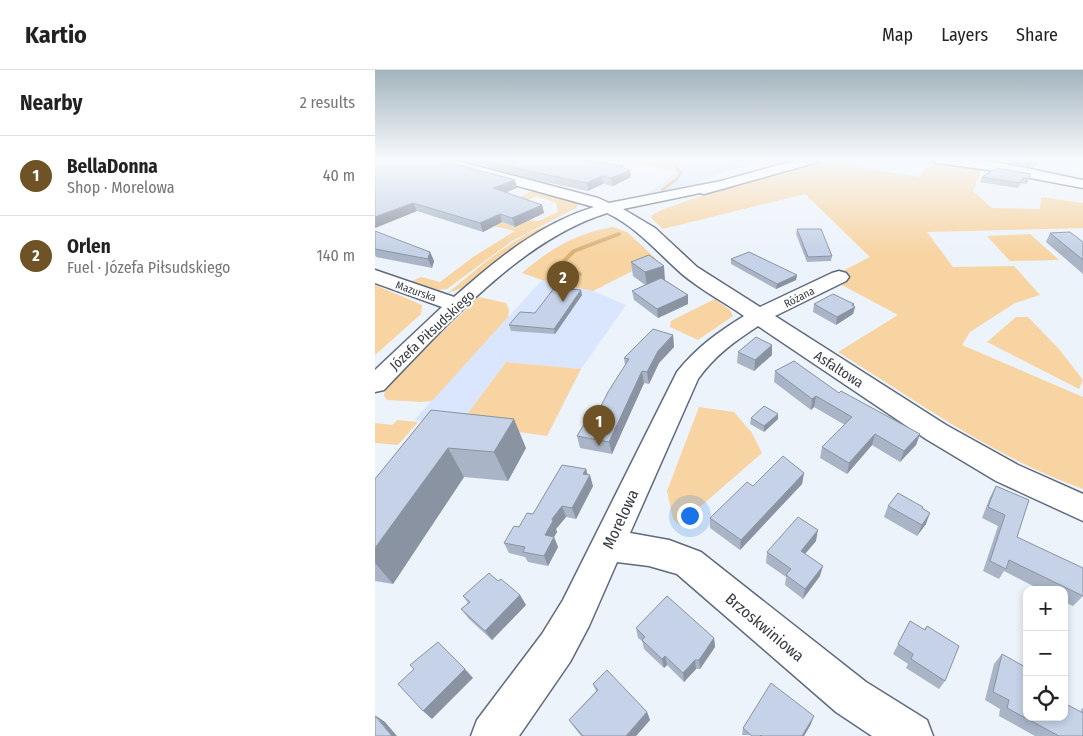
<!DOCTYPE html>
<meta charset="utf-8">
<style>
body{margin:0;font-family:"Fira Sans Condensed",sans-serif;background:#f2f2f2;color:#222}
.controls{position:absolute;right:15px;bottom:15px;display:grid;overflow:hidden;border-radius:10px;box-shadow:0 2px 8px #0003}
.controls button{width:45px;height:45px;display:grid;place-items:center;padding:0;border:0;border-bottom:1px solid #e0e0e0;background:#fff;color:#222;font:25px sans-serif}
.you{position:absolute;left:314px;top:445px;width:18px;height:18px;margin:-12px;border:4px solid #fff;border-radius:50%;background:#1a73e8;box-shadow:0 0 0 8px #1a73e833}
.badge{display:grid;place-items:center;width:32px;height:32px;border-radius:50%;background:#6f5226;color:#fff;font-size:16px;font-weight:700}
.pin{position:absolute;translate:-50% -41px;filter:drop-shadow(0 1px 2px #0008)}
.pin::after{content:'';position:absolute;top:26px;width:18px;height:15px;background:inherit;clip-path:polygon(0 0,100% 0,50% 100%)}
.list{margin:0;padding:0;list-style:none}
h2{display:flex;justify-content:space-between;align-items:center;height:65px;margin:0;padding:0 20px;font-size:21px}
h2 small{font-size:16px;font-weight:400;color:#767676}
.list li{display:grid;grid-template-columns:32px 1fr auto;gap:15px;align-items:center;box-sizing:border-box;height:80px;padding:0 20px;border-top:1px solid #e0e0e0}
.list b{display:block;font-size:19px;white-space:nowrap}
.list p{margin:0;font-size:16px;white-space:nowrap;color:#767676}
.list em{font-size:16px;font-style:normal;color:#767676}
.icon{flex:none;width:28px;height:28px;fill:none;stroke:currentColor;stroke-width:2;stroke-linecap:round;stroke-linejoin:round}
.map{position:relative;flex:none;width:708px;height:666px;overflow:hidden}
header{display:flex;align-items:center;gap:30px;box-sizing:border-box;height:70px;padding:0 25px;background:#fff;border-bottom:1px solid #e0e0e0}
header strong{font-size:24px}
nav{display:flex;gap:28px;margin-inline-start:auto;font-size:18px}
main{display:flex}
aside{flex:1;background:#fff}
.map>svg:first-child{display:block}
</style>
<header>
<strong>Kartio</strong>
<nav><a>Map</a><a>Layers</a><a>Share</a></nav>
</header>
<main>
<aside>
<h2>Nearby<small>2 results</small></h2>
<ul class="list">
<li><span class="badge">1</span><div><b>BellaDonna</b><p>Shop · Morelowa</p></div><em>40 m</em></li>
<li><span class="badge">2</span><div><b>Orlen</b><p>Fuel · Józefa Piłsudskiego</p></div><em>140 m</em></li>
</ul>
</aside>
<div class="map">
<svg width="708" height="666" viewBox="0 0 708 666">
<rect width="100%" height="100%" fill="#edf3fb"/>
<g fill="#d9e6fd">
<polygon points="293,89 423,89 354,100 318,116 271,124 289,113 298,105"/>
<polygon points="167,210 218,221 251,235 206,299 131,292 85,354 39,350"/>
</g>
<g fill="#f7d4a2">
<polygon points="240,89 293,89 298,101"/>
<path d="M452,89H479L477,96L544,107L557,91L608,98L598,121L617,138L665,139L666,127L708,133V158L552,162L578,197L639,196L665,225L640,233L595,262L587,275L708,327V419C620,388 542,331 463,282L523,245L454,208L495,187L430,124L288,159L277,149L276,146L286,140L334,123Z"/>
<polygon points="159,120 202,133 203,135 201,138 137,171 72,219 61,220 37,211 46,207 65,212 98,187 140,161 101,152 126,152 140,157 154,150 163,151 183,142 181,133 162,126 151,131 143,128"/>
<path d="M192,149L90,217L73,223C108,194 146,159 192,149Z"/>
<path d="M238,157L252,162L281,189L218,221L167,210L147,203C175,179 201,163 238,157Z"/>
<polygon points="655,164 684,190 635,191 612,166"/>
<polygon points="0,215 47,235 46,244 0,285"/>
<polygon points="104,227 131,233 134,240 133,247 57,331 46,332 12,330 9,326 11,316"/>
<polygon points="340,229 355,240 358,246 323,270 295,257 296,251"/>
<polygon points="641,247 653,247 684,279 708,310 704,319 612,272"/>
<polygon points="131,292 206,299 172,366 85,354"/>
<polygon points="324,337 359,342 377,363 387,383 304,455 298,449 292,421"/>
<polygon points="23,350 43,352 23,375 0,373 0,353 17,355"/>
</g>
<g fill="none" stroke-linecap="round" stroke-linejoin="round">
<polyline stroke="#dbb279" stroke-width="3" points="287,120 302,109 306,102 302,99 297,89"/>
<polyline stroke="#dbb279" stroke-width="4" points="205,204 183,197 199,181 244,164"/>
<defs>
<g id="minor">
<path d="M55,89H75L223,128L234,133L346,111L425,89H444L443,92L329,124L325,123L248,139L280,158L322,197L385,237L457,203L464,201L471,203L474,207L471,211L400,246L571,355L643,395L708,424V451L621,411L551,369L383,256C360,271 339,286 323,309L255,463L294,470L326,482L491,612L552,650L558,666H497L461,642L302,504L274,496L242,492L214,556L195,592L144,666H96L102,650L167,564L188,530L302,302C321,278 343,262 369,246C349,232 326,220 307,204C282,182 263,158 232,143C145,170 71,256 9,320L0,322V300L67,237L0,213V200L79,227C121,190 164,154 219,137L56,92Z"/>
<path d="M555,89C602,84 662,101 708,110V118L613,100L562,93Z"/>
</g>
</defs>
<use href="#minor" stroke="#5f6a7d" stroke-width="3"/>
<use href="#minor" fill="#fff" fill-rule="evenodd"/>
</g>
<g fill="#a9b5c7">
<polygon points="0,89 142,118 130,122 167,135 169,143 140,157 127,152 108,162 42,141 0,158"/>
<polygon points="81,89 199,89 248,97 256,107 238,116 228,114 213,121 161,110"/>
<polygon points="345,89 378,89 377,92"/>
<polygon points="640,90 662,92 659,98 638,94"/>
<polygon points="656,104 652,114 646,113 643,118 605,112 607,107"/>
<polygon points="422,159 457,186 456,191 432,192 421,164"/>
<polygon points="0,161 55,182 59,191 57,198 1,187 0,185"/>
<polygon points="675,163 708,172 708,204 671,172"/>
<polygon points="356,189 422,205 421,210 401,219 356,194"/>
<polygon points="256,192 290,210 313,225 313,234 283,248 259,230 257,221 270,215 258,206"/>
<polygon points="207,225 180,264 136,261 134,255 160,243"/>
<polygon points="439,234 479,234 479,236 480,237 478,244 461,255 438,242"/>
<polygon points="298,265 299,277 284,293 274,314 269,313 237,384 205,378 202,366 218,352 250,295 249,288"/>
<polygon points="363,282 397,285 379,301 362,293"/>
<polygon points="400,301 464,323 545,364 541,375 525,392 497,375 472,404 445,388 447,377 470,355 439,337 436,340 399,312"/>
<polygon points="56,340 151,378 133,411 89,407 18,514 0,511 0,409"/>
<polygon points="376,348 403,349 389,362 375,354"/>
<polygon points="211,399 213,405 218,416 201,449 191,447 181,459 182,462 179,467 183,477 173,496 153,492 150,487 134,483 129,473 144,457"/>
<polygon points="429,403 427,414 365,480 335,458 335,448 378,416"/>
<polygon points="621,416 642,467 708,526 698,536 689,532 689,520 666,520 629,501 624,509 608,501 623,456 607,448 615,427"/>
<polygon points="513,436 547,439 551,454 542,466 509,447"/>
<polygon points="441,471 430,484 445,506 428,529 410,515 411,507 391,493 392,482"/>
<polygon points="123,511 145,525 151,535 117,570 94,549 86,539 93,533 88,526"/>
<polygon points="535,551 549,560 552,556 570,611 564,619 531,598 533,594 518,584"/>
<polygon points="261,558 339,568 340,577 325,599 321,599 309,612 292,595 289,598 269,579 267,571 263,568"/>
<polygon points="627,584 652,647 706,642 706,639 708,638 708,666 660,666 624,646 625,639 610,630 619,594"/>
<polygon points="218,614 272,642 275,650 261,666 206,666 199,657 194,650 221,621"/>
<polygon points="436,654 429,666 367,665 368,658"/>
</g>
<g fill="#8a93a2">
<polygon points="248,96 249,103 255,100 256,107 238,116 236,108"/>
<polygon points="227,106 228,114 213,121 212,113"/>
<polygon points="140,110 142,118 120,127 118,118"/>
<polygon points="38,133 42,141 0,158 0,147"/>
<polygon points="167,135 169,143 140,157 137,148"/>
<polygon points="125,144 127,152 108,162 105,153"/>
<polygon points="55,182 59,191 57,198 53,189"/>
<polygon points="289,196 290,210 272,217 270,202"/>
<polygon points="422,205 421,210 401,219 402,214"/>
<polygon points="206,220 207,225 180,264 179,259"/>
<polygon points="313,225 313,234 283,248 282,239"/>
<polygon points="479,234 478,237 480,237 478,244 461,255 462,247"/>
<polygon points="298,265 299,277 284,293 274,314 272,302 283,281"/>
<polygon points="397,275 397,285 379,301 380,290"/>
<polygon points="267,301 269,313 237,384 234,372"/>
<polygon points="441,326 439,337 436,340 437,329"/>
<polygon points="403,344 403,349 389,362 389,356"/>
<polygon points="139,349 151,378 133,411 119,382"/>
<polygon points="500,364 497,375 472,404 474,393"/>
<polygon points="545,364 541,375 525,392 529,381"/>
<polygon points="73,378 89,407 18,514 0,493 0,478"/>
<polygon points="211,399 213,408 215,405 218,416 201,449 197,438 208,404"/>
<polygon points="429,403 427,414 365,480 366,470"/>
<polygon points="187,436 191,447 181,459 182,462 179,467 183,477 173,496 169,486 170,465 177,449"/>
<polygon points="555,443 551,454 542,466 547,455"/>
<polygon points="443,460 441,471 424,491 426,481"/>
<polygon points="448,496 445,506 428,529 430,519"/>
<polygon points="145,525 151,535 117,570 110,561"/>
<polygon points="339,568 340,577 325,599 324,590"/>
<polygon points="290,586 292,595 289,598 287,589"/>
<polygon points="320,590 321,599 309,612 308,603"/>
<polygon points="90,599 98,608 57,649 48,641"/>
<polygon points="272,642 275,650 261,666 251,666"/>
<polygon points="0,645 10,652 22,666 17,666"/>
<polygon points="439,646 436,654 429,666 427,666"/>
</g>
<g fill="#c5d2e7" stroke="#8a93a2">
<polygon points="0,89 61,89 140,110 118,118 167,135 137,148 125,144 105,153 38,133 0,147"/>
<polygon points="107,89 199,89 248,96 246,97 255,100 236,108 227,106 212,113 159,102"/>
<polygon points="642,89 662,92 661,94 640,90"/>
<polygon points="622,98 656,104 654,109 648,108 645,113 607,107"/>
<polygon points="422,159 446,159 457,186 433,187"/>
<polygon points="0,161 55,182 53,189 0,179"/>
<polygon points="695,162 708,172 708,190 675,163"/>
<polygon points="374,182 422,205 402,214 356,189"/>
<polygon points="274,185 289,196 270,202 256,192"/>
<polygon points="286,208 313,225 282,239 257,221"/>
<polygon points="179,218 206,220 179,259 134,255 145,242 160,243"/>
<polygon points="458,224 479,234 477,235 480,237 462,247 439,234"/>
<polygon points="278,259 298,265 283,281 272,302 267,301 234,372 202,366 211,351 218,352 233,322 254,289 249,288"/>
<polygon points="381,267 397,275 380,290 363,282"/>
<polygon points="419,291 464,323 466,321 545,364 529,381 500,364 474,393 447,377 477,347 441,326 437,329 400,301"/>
<polygon points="389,336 403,344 389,356 376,348"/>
<polygon points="56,340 139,349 119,382 73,378 0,478 0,409"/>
<polygon points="408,386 429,403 366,470 335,448 372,412 378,416"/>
<polygon points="187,395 211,399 208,404 215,405 197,438 187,436 177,449 178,451 170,465 179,467 169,486 148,482 150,477 129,473 139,456 144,457 152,443 158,444"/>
<polygon points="621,416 654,430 642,467 708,498 708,526 634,490 631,499 615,491 630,445 613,437"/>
<polygon points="523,423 548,437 547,438 555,443 547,455 513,436"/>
<polygon points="423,447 443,460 426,481 448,496 430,519 411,505 416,499 392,482"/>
<polygon points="114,503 123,511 126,509 145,525 110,561 86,539 95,532 88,526"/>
<polygon points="292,526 339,568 324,590 320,590 308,603 290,586 287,589 267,570 270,567 261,558"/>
<polygon points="535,551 550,560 552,556 584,576 570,611 536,589 538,584 523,574"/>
<polygon points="63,572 90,599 48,641 23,614 39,599 35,595"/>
<polygon points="627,584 652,598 652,647 689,647 689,633 708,643 708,666 684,666 632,638 634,630 618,622"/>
<polygon points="232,600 272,642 251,666 208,666 194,650 223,620 218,614"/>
<polygon points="396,613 439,646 427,666 387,666 386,665 385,666 377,666 368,658"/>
<polygon points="0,646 17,666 0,666"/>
</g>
<linearGradient id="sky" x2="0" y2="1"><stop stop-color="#a3b3bc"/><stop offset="0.49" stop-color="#f7fafd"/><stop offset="1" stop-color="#f7fafd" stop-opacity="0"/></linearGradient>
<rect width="708" height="182" fill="url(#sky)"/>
<g text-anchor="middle" stroke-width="4" stroke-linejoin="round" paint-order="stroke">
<g font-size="11" fill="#363b43" stroke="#fff">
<text transform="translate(41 221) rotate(19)" y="4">Mazurska</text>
<text transform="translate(424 227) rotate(-27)" y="4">Różana</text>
</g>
<g font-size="14" fill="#363b43" stroke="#fff">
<text transform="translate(57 260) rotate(-43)" y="5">Józefa Piłsudskiego</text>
<text transform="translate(464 299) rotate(33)" y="5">Asfaltowa</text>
</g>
<g font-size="16" fill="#363b43" stroke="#fff">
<text transform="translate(245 449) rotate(-65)" y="6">Morelowa</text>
<text transform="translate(390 557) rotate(40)" y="6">Brzoskwiniowa</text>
</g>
</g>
</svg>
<div class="controls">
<button>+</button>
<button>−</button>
<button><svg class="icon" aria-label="locate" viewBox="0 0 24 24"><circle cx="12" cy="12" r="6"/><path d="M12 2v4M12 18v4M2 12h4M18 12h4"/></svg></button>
</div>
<div class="you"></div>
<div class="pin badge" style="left:224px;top:376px">1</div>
<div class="pin badge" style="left:188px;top:232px">2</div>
</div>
</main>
